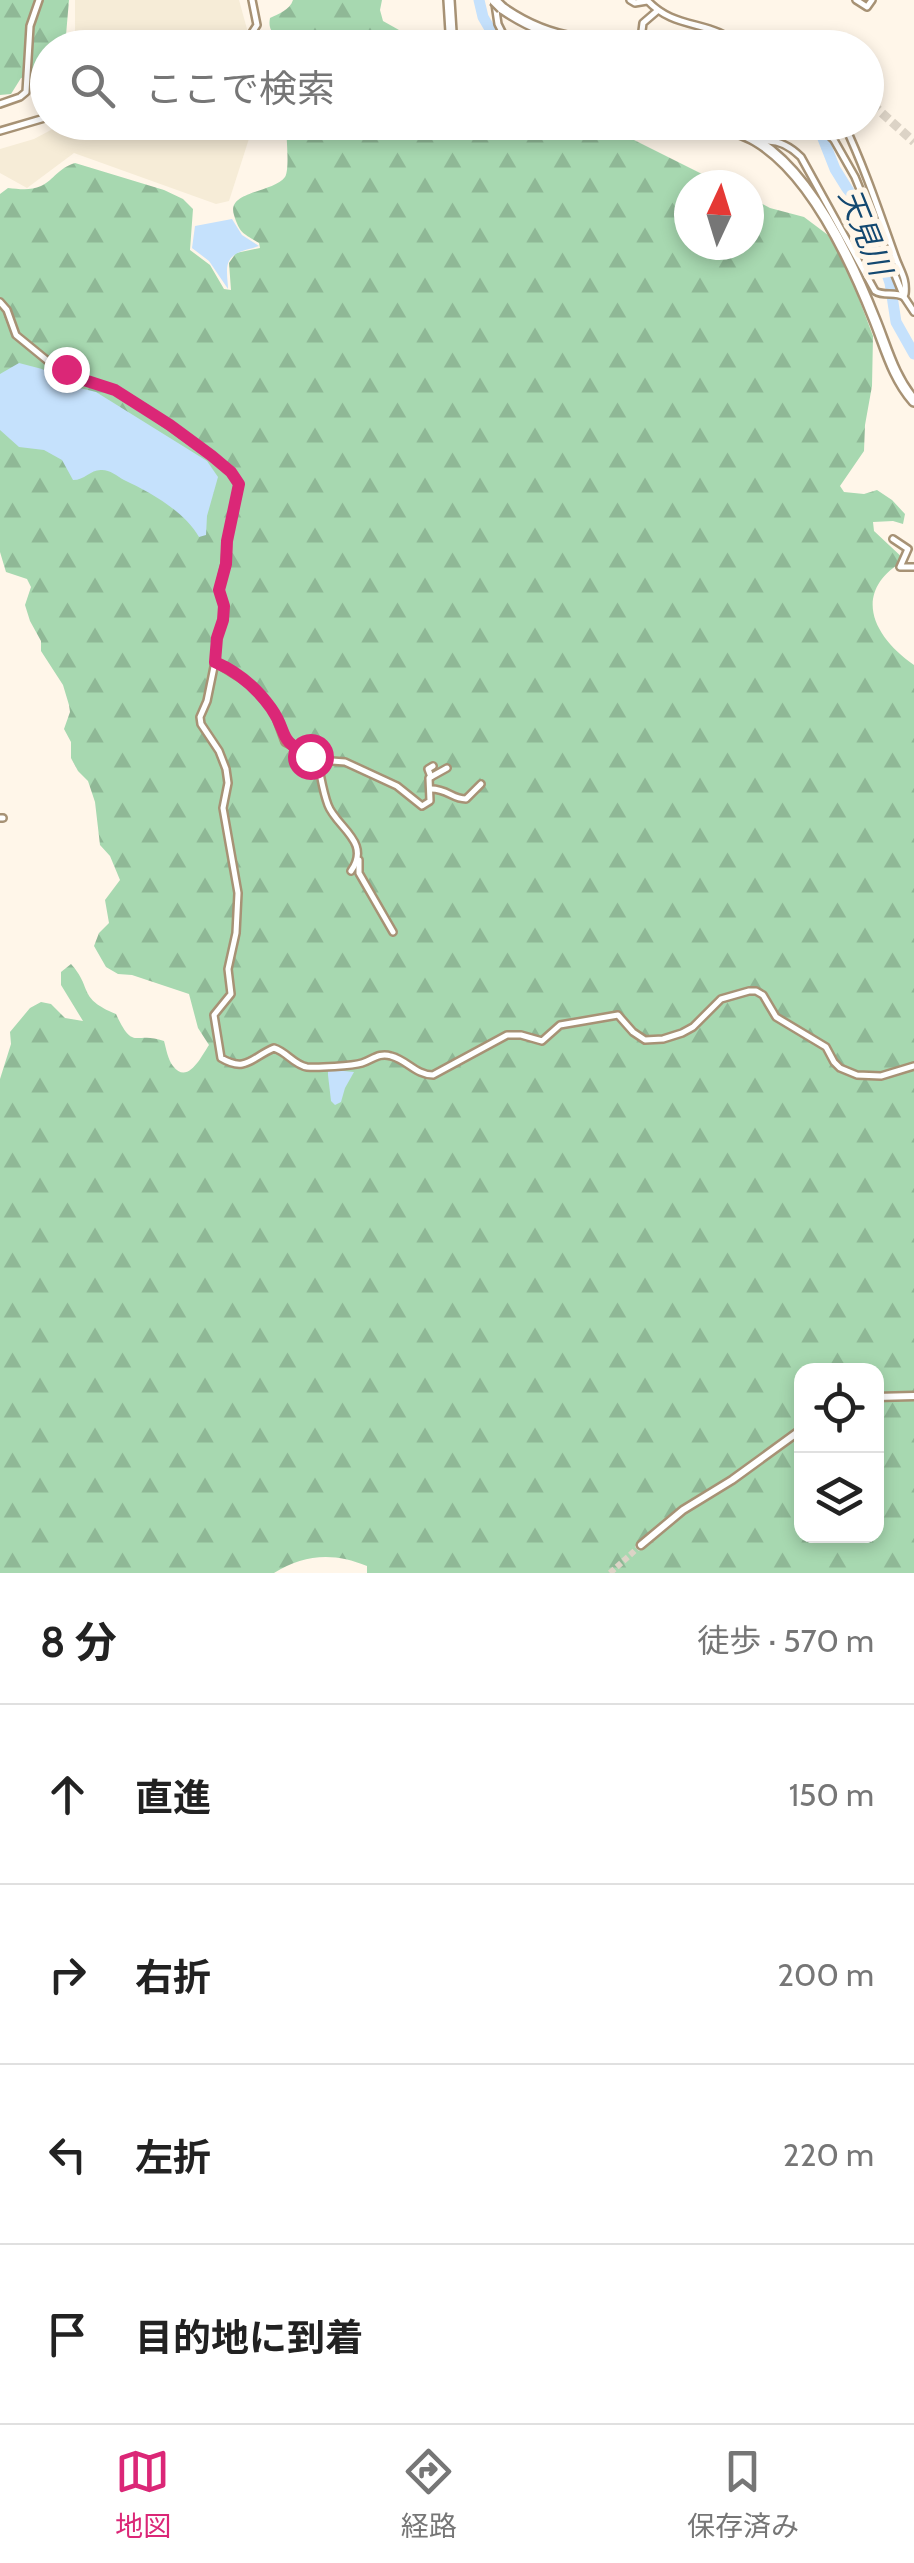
<!DOCTYPE html>
<html lang="ja">
<meta charset="utf-8">
<style>
body{margin:0;font-family:Cabin,"Noto Sans JP",sans-serif;background:#f2f2f2;color:#222}
.controls{position:absolute;right:30px;bottom:30px;display:grid;overflow:hidden;border-radius:20px;box-shadow:0 5px 15px #0003}
.controls button{width:90px;height:90px;display:grid;place-items:center;padding:0;border:0;border-bottom:2px solid #e0e0e0;background:#fff;color:#222;font:50px sans-serif}
.compass{position:absolute;left:674px;top:170px;width:90px;height:90px;border-radius:50%;background:#fff;box-shadow:0 5px 15px #0003;rotate:4deg}
.stop{position:absolute;width:30px;height:30px;margin:-22px;border:8px solid #db2777;border-radius:50%;background:#fff}
.stop.end{background:#db2777;border-color:#fff;box-shadow:0 2px 10px #0008}
.list{margin:0;padding:0;list-style:none}
h2{display:flex;justify-content:space-between;align-items:center;height:130px;margin:0;padding:0 40px;font-size:42px}
h2 small{font-size:32px;font-weight:400;color:#767676}
.list li{display:grid;grid-template-columns:65px 1fr auto;gap:30px;align-items:center;box-sizing:border-box;height:180px;padding:0 40px;border-top:2px solid #e0e0e0}
.list b{display:block;font-size:38px;white-space:nowrap}
.list em{font-size:32px;font-style:normal;color:#767676}
.icon{flex:none;width:55px;height:55px;fill:none;stroke:currentColor;stroke-width:2;stroke-linecap:round;stroke-linejoin:round}
.map{position:relative;flex:none;width:914px;height:1573px;overflow:hidden}
.search{position:absolute;background:#fff;box-shadow:0 5px 15px #0003;left:30px;right:30px;top:30px;height:110px;display:flex;align-items:center;gap:25px;box-sizing:border-box;padding:0 35px;border-radius:55px;color:#767676;font-size:38px}
.sheet{height:850px;background:#fff}
nav{display:flex;justify-content:space-around;align-items:center;box-sizing:border-box;height:140px;border-top:2px solid #e0e0e0;background:#fff;font-size:28px;color:#767676}
nav a{display:grid;justify-items:center;gap:5px}
nav .on{color:#db2777}
.map>svg:first-child{display:block}
</style>
<div class="map">
<svg width="914" height="1573" viewBox="0 0 914 1573">
<defs>
<pattern id="forest-firs" width="22" height="20" patternUnits="userSpaceOnUse" patternTransform="scale(2.5)"><rect width="22" height="20" fill="#a7d8b0"/><path d="M5 1l3.5 6h-7zM16 11l3.5 6h-7z" fill="#8fb896"/></pattern>
</defs>
<rect width="100%" height="100%" fill="#fff6e9"/>
<g fill="#f6ecd7">
<polygon points="75,0 239,0 247,29 245,40 238,43 152,39 149,39 148,47 72,48 75,39"/>
<polygon points="64,123 254,123 229,201 216,204 74,153 27,188 0,173 0,149 34,139"/>
</g>
<g fill="url(#forest-firs)" fill-rule="evenodd">
<polygon points="0,0 69,0 65,47 48,48 47,81 34,76 21,78 11,94 0,95"/>
<path d="M293,0H382L380,10L383,21L415,39L423,47H281C278,35 267,33 270,18C278,14 290,10 293,0Z"/>
<path d="M464,122L470,128H485L489,122L600,123L724,185H689V245H749V197L770,208L804,217L828,235L847,267L873,336L872,386L865,425L864,451L840,486L844,492L864,494L877,490L892,500L905,514L903,524L893,521L873,522L874,531L905,560C851,591 872,636 914,665V1573H367V1566C334,1552 304,1554 274,1573H0V1079L11,1044L10,1032L30,1008L41,1002L51,1004L65,1018L83,1021L61,985V972L71,964C93,988 77,998 116,1014C134,1053 135,1030 164,1041C166,1048 168,1060 173,1066C188,1086 202,1055 209,1045L198,1028L189,994L132,975L118,974L106,967L94,946L99,933L109,923L105,900L120,880L110,856L100,845L95,802L88,781L78,771L71,758V742L64,729L70,712L69,705L63,685L41,651V641L30,621L25,605L31,587L27,579L6,572L0,552V194L8,188C19,189 30,191 41,186C55,179 58,168 75,163L164,190L183,199L193,209L190,250L210,265L224,289L231,290L229,263L236,253L260,248L259,243C243,233 240,234 234,215C226,191 273,193 285,177C290,169 286,134 286,123ZM802,1370H876V1536H802Z"/>
</g>
<g fill="#c5e1fc">
<path d="M232,219L242,235L259,246C246,251 226,251 227,272C227,278 228,284 228,289L209,261L192,248L195,226Z"/>
<path d="M19,363L42,369L72,386L96,392L207,461L218,477L207,516L206,535L199,537C184,511 150,492 124,480C117,476 110,470 102,470C91,469 85,480 73,480L62,460L44,450L19,447L0,430V374Z"/>
<polygon points="334,1070 354,1072 345,1088 341,1102 335,1105 331,1101 328,1075 328,1071"/>
</g>
<g fill="none" stroke-linecap="round" stroke-linejoin="round">
<g stroke="#c5e1fc" stroke-width="11">
<polyline points="479,0 483,17 501,48"/>
<polyline points="800,122 808,125 822,136 835,169 853,198 880,253 890,283 896,322 914,354"/>
</g>
<polyline stroke="#dcd3c6" stroke-width="6" stroke-dasharray="6 3" stroke-linecap="butt" points="610,1573 641,1545"/>
<polyline stroke="#dcd3c6" stroke-width="9" stroke-dasharray="9 4.5" stroke-linecap="butt" points="872,104 914,142"/>
<defs>
<g id="minor">
<polyline points="630,0 635,3 647,1"/>
<path d="M647,0C676,32 713,18 741,48"/>
<polyline points="856,0 867,7 872,0"/>
<polyline points="495,4 498,24 510,48"/>
<polyline points="641,39 643,23 657,11"/>
<polyline points="154,48 157,41 244,45 257,25 252,0"/>
<polyline points="0,104 20,97 26,92 30,26 39,0"/>
<polyline points="816,122 834,140 855,177 904,297 914,312"/>
<path d="M843,122C864,166 879,211 895,256C900,271 907,278 905,294"/>
<polyline points="0,131 48,117"/>
<path d="M759,142C776,138 789,145 801,157L875,291C884,297 895,291 904,297"/>
<path d="M0,302L7,310L16,335L49,362L67,369L81,379L115,390L144,408L212,456L231,472L239,484L227,541L225,564L219,590L224,606L223,620L217,637L215,662L207,701L200,717L201,724L219,751L226,769L228,783L223,808L238,893L236,933L228,969L231,994L214,1015L221,1058C246,1073 252,1057 274,1048C287,1052 294,1065 307,1067C317,1068 352,1066 362,1063C372,1060 379,1052 391,1056C407,1060 416,1075 433,1075L507,1035H521L542,1041L560,1025L618,1015L633,1032L645,1040L663,1039L682,1033L693,1027L721,999L749,991H756L763,995L776,1017L826,1047L834,1062L840,1068L857,1075L881,1076L914,1066"/>
<polyline points="893,539 908,549 900,567 914,567"/>
<polyline points="215,662 253,686 274,712 285,742 319,760 345,762 397,786 422,806 430,801 429,778 447,768"/>
<path d="M319,760L318,764C321,777 323,792 328,805C336,827 372,842 351,871"/>
<polyline points="431,777 428,769 433,766"/>
<path d="M431,789C448,789 452,799 466,799L481,784"/>
<polyline points="0,818 3,818"/>
<polyline points="359,860 359,873 393,932"/>
</g>
<g id="tertiary">
<polyline points="876,1397 914,1396"/>
<polyline points="641,1545 683,1510 732,1480 802,1429"/>
</g>
<g id="trunk">
<polyline points="449,0 452,48"/>
<path d="M502,8C576,60 632,33 713,37"/>
<polyline points="747,41 769,48"/>
<polyline points="866,99 872,104"/>
<path d="M703,122C721,127 739,131 755,140C810,172 851,260 874,318C886,347 893,377 914,401"/>
</g>
</defs>
<use href="#minor" stroke="#a79275" stroke-width="10"/>
<use href="#tertiary" stroke="#a79275" stroke-width="11"/>
<use href="#trunk" stroke="#a79275" stroke-width="14"/>
<use href="#minor" stroke="#fff" stroke-width="5"/>
<use href="#tertiary" stroke="#fff" stroke-width="6"/>
<use href="#trunk" stroke="#fff" stroke-width="9"/>
<defs>
<g id="trunk-bridge">
<polyline points="494,0 502,8"/>
<polyline points="713,37 747,41"/>
</g>
</defs>
<use href="#trunk-bridge" stroke="#a79275" stroke-width="14" stroke-linecap="butt"/>
<use href="#trunk-bridge" stroke="#fff" stroke-width="9"/>
</g>
<g fill="none" stroke-linecap="round" stroke-linejoin="round">
<path stroke="#db2777" stroke-width="12" d="M66,369L81,379L115,390L170,425L212,456L231,472L239,484L227,541L226,564L219,590L224,606L223,620L217,638L215,662C238,672 256,687 271,708C290,735 275,738 310,756"/>
</g>
<g text-anchor="middle" stroke-width="10" stroke-linejoin="round" paint-order="stroke">
<g font-size="30" font-style="italic" fill="#134870" stroke="#fff6e9">
<text transform="translate(865 232) rotate(68)" y="10">天見川</text>
</g>
</g>
</svg>
<div class="controls">
<button><svg class="icon" aria-label="locate" viewBox="0 0 24 24"><circle cx="12" cy="12" r="6"/><path d="M12 2v4M12 18v4M2 12h4M18 12h4"/></svg></button>
<button><svg class="icon" aria-label="layers" viewBox="0 0 24 24"><path d="M12 4l9 5-9 5-9-5zM3 14l9 5 9-5"/></svg></button>
</div>
<svg class="compass" viewBox="-18 -18 36 36"><path d="M0-13l5 13h-10z" fill="#e53935"/><path d="M0 13l5-13h-10z" fill="#767676"/></svg>
<div class="stop" style="left:310px;top:756px"></div>
<div class="stop end" style="left:66px;top:369px"></div>
<div class="search"><svg class="icon" aria-label="search" viewBox="0 0 24 24"><circle cx="10" cy="10" r="6"/><path d="M15 15l6 6"/></svg>ここで検索</div>
</div>
<section class="sheet">
<h2>8 分<small>徒歩 · 570 m</small></h2>
<ul class="list">
<li><svg class="icon" aria-label="ahead" viewBox="0 0 24 24"><path d="M12 20V5M6 11l6-6 6 6"/></svg><div><b>直進</b></div><em>150 m</em></li>
<li><svg class="icon" aria-label="right" viewBox="0 0 24 24"><path d="M7 20v-9h11M14 6l5 5-5 5"/></svg><div><b>右折</b></div><em>200 m</em></li>
<li><svg class="icon" aria-label="left" viewBox="0 0 24 24"><path d="M17 20v-9H6M10 6l-5 5 5 5"/></svg><div><b>左折</b></div><em>220 m</em></li>
<li><svg class="icon" aria-label="arrive" viewBox="0 0 24 24"><path d="M6 21V4h12l-3 4 3 4H6"/></svg><div><b>目的地に到着</b></div></li>
</ul>
</section>
<nav>
<a class="on"><svg class="icon" aria-label="map" viewBox="0 0 24 24"><path d="M3 6l6-2 6 2 6-2v14l-6 2-6-2-6 2zM9 4v14M15 6v14"/></svg>地図</a>
<a><svg class="icon" aria-label="directions" viewBox="0 0 24 24"><path d="M12 3l9 9-9 9-9-9zM9 14v-3h6M13 9l2 2-2 2"/></svg>経路</a>
<a><svg class="icon" aria-label="saved" viewBox="0 0 24 24"><path d="M7 4h10v16l-5-4-5 4z"/></svg>保存済み</a>
</nav>
